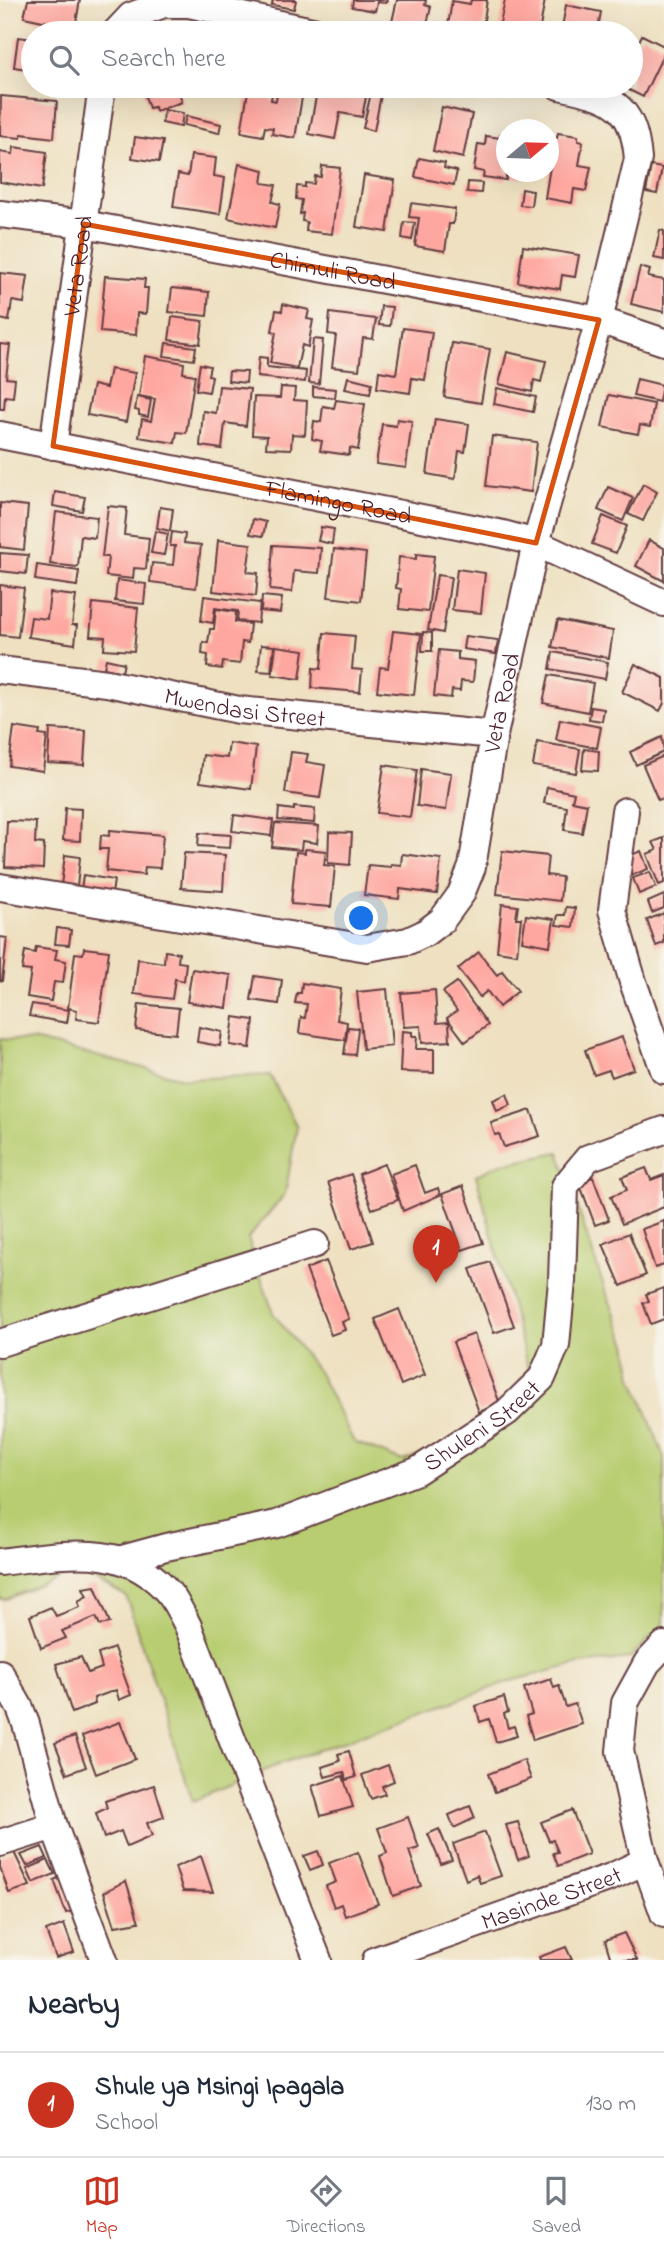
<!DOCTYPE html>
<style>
body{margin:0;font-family:"Indie Flower",sans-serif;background:#f2f2f3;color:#1f2937}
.compass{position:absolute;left:496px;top:119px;width:63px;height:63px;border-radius:50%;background:#fff;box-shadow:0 7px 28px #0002;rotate:71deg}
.you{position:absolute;left:362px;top:919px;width:24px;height:24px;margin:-18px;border:5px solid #fff;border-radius:50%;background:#1a73e8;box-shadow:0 0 0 10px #1a73e833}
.badge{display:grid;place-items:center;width:46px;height:46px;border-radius:50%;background:#c8321e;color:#fff;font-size:23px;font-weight:700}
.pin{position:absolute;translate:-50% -58px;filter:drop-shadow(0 2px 4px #0008)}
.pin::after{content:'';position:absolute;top:37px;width:24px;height:21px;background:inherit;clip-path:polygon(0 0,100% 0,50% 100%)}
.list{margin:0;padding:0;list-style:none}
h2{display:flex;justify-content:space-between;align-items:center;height:91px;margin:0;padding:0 28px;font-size:30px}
h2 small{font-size:23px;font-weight:400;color:#747a83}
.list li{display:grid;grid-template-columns:46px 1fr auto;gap:21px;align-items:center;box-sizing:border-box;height:105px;padding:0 28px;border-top:2px solid #e0e1e3}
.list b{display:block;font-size:26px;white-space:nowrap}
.list p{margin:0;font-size:23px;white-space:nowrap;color:#747a83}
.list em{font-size:23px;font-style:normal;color:#747a83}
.icon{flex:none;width:38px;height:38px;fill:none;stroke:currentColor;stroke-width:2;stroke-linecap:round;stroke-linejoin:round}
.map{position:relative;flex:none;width:664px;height:1960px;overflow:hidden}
.search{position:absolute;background:#fff;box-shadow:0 7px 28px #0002;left:21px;right:21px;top:21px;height:77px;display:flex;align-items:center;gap:18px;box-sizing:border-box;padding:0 24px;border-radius:38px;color:#747a83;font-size:26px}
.sheet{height:196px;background:#fff}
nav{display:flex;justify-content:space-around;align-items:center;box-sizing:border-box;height:98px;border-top:2px solid #e0e1e3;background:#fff;font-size:19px;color:#747a83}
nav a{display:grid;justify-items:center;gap:4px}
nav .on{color:#c8321e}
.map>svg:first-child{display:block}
</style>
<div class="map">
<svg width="664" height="1960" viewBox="0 0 664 1960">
<rect width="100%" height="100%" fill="#f7f3e8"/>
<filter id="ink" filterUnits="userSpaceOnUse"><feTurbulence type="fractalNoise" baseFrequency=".0143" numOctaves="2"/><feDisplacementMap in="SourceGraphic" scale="14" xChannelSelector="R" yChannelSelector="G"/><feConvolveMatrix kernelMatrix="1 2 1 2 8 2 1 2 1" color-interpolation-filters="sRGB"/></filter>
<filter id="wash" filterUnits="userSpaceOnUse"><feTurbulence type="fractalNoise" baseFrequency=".00686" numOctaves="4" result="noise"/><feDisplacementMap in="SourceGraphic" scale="28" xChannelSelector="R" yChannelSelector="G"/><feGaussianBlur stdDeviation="1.57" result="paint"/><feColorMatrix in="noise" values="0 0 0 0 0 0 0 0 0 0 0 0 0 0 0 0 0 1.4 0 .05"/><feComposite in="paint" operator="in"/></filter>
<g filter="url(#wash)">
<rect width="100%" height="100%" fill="#eee0c0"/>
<polygon fill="#b8cd71" stroke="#81764e" stroke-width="2" points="0,1039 37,1041 187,1079 270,1075 297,1127 285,1194 248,1238 273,1313 319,1373 354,1442 403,1461 499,1427 537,1401 476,1175 501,1164 559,1152 604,1287 627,1344 633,1377 664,1457 664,1624 630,1658 573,1665 511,1681 282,1763 193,1802 126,1596 78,1570 6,1599 0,1599"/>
<g id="blocks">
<g fill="#fea7a0">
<polygon points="28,0 80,0 75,28 24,17"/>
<polygon points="273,0 296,0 294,9 272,5"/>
<polygon points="353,0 387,0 386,3 377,2 375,11 352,7"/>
<polygon points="397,0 426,0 425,5 431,7 425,33 391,26"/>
<polygon points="471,0 487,0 482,33 447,32 452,1 470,4"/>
<polygon points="505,0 545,0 539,33 498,33"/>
<polygon points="566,5 601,12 597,33 561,33"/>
<polygon points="642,35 664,46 664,53 643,97 621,86 631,86 631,58"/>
<polygon points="18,37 33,39 33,70 14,67"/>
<polygon points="145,86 177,86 182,102 156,111 154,107 149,108 142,87"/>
<polygon points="249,86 273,86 271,100 276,101 278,86 304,86 295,138 272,134 273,128 265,127 263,136 241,132"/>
<polygon points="318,86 368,87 362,117 340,113 335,139 309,134"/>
<polygon points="371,93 381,95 374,131 363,128"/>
<polygon points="1,96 57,101 54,138 21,134 21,138 0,136"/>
<polygon points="442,107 472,114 463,158 433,151"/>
<polygon points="164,110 183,113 181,127 162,123"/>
<polygon points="186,116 221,124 219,133 184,125"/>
<polygon points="558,133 578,136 578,141 583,142 579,165 591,167 586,191 574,189 572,203 545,198 552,154 548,153 548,137 557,138"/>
<polygon points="501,134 506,135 506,172 525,172 524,178 506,176 506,180 483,177 484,172 474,170 478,144 485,145 486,136 500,138"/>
<polygon points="135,137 163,141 159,162 132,158"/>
<polygon points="14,147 47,152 42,189 0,182 0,152 13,154"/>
<polygon points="191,155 216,158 214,176 225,178 220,214 173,207 178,174 188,176"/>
<polygon points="419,158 445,163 444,168 457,171 454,185 415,177"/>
<polygon points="239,164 264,170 262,183 276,185 272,202 280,204 275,228 228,218"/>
<polygon points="322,166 340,168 332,234 306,231 307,222 302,221 303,213 300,214 302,200 296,199 297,186 305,187 305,183 314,184 315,176 321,177"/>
<polygon points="651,166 662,168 657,194 646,192"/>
<polygon points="364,175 395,180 387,232 356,227"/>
<polygon points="468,182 482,183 481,193 467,192"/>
<polygon points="522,189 533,191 531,206 520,205"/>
<polygon points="411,203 455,209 453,224 449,224 445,251 415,246 419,218 409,217"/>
<polygon points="404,222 415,223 412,240 402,238"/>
<polygon points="660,230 664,231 664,260 654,258"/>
<polygon points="523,246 579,255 575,277 562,275 560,289 518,282"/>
<polygon points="640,267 650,270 648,277 664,280 664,312 631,304"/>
<polygon points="0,273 28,276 24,303 12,301 9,321 0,319"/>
<polygon points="105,276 145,279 144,288 148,288 146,314 137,313 136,335 100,332"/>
<polygon points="172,288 209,292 207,316 169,312"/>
<polygon points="283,304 309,310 307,319 313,320 308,347 302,345 297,368 270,363 276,332 272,331 276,310 282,311"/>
<polygon points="381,306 392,307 390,326 379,325"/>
<polygon points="330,313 376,319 373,339 363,338 359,370 332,367 336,335 328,334"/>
<polygon points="172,317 203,321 200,344 169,340"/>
<polygon points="403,328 432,332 425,380 412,378 410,393 377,388 379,371 396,374"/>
<polygon points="313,339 323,340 319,384 309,383"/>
<polygon points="166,343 196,347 194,360 164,356"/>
<polygon points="452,343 490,349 481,403 444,397"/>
<polygon points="0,344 10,345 6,378 15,379 13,397 5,396 4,409 0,409"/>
<polygon points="507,352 546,361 541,382 534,380 532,392 499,384"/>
<polygon points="145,356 184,363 183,373 195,375 186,433 177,432 175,443 139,437 142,419 151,421 155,399 139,396"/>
<polygon points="259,357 267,358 267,367 306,371 305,382 257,377"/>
<polygon points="200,364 210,366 208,375 212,376 209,392 196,390"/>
<polygon points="110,369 135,373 126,422 87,415 93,385 106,388"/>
<polygon points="229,371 247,372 246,383 228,381"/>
<polygon points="348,377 372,383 370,394 345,389"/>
<polygon points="637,379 662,385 659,402 633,396"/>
<polygon points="219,386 250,389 246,426 225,423 222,449 200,446 203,411 216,413"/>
<polygon points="281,387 295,388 294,400 307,401 305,435 292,434 291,449 266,448 267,436 252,435 254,397 280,398"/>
<polygon points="313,387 336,389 335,398 313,396"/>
<polygon points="497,388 536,397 533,412 494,404"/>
<polygon points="609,395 654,404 650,427 640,425 638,434 602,427"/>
<polygon points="137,397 151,400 148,417 139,415 139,411 135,410"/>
<polygon points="336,400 365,404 358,450 350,448 349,455 320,451 322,441 312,439 314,421 321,422 323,406 334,408"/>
<polygon points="397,419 412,421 406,468 376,464 382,424 396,426"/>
<polygon points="435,419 469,424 465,452 459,451 455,479 427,474"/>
<polygon points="492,436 537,442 531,492 486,486"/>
<polygon points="643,484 657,492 643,521 628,514"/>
<polygon points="608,487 633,498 623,521 598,510"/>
<polygon points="55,492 85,497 82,511 53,506"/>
<polygon points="0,503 28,506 24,550 0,547"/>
<polygon points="108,506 127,508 124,535 149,538 146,569 134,568 133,579 106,576 108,557 102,557"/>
<polygon points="160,507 173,509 170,531 157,528"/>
<polygon points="56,512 97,517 95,538 81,536 78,567 50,564"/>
<polygon points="603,516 627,526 616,553 592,544"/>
<polygon points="253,519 266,522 263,536 250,534"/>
<polygon points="321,527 334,529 332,544 318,541"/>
<polygon points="155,531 168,534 164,555 151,553"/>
<polygon points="172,532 185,534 184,543 201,545 196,588 150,582 152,563 173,565 175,546 170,546"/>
<polygon points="218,540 251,544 247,572 258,573 256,596 213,591"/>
<polygon points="649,540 664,548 664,581 636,566"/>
<polygon points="273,545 321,548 319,573 294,571 292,592 270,590"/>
<polygon points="334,549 366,553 361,601 328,597"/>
<polygon points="0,553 28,555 26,574 0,571"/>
<polygon points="416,554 434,556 428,612 399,609 401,589 396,588 399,557 416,559"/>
<polygon points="37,565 79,571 77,586 35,580"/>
<polygon points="457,569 485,573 481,613 452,610"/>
<polygon points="437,575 451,577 443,633 428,630"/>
<polygon points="117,580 146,584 144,604 115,601"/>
<polygon points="0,585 24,588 18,637 0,635"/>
<polygon points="50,593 76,596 72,625 77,625 75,644 28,637 31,617 47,619"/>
<polygon points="204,596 260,603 258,623 237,621 238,611 215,608 213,623 201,621"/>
<polygon points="262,596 282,598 280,613 261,611"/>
<polygon points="93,603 138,608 134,651 104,649 105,637 90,636"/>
<polygon points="216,609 236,612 235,622 250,624 248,643 242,642 240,664 223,662 222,669 207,667 208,655 202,654 203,642 208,643 210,629 214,629"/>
<polygon points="558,620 613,631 609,658 552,647"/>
<polygon points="393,631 421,634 414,695 377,691 380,667 388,668"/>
<polygon points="423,632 432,633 432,651 422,651"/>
<polygon points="324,633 355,636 352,669 362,670 360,692 312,688 313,668 321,669"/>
<polygon points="465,636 498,640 496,654 463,649"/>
<polygon points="261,645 274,646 271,672 258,671"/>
<polygon points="276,646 304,650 300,679 272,675"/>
<polygon points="439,650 458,652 458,659 475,661 473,682 461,681 460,691 452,690 451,698 434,696"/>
<polygon points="553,652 608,662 605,679 550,669"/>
<polygon points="106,659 124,663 122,672 104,668"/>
<polygon points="635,664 664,678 664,703 660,711 622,692"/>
<polygon points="549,675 593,683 588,712 543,703"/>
<polygon points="591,707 604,709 602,721 589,719"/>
<polygon points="560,719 601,727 597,748 556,740"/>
<polygon points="14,727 40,731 39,735 47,736 43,771 9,766"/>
<polygon points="50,729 86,731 84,765 48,763"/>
<polygon points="662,737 664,752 636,765 630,752"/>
<polygon points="537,742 580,749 576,773 533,766"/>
<polygon points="229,743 256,747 251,789 200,782 203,755 227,758"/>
<polygon points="584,749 599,751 598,771 582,770"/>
<polygon points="291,752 308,754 306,762 325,765 320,798 285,793"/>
<polygon points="664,756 664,798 658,800 643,765"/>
<polygon points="384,765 417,770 410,817 377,813"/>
<polygon points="421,769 451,773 446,810 417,806"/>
<polygon points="547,787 574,793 572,801 587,804 582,833 564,830 567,807 544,803"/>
<polygon points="294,807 315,809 314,823 278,820 279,808 294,810"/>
<polygon points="65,808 81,809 80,841 63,840"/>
<polygon points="234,815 273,820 271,836 232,831"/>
<polygon points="7,821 36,822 35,843 44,844 43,869 5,867"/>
<polygon points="275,823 319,826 317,843 302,841 301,850 272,847"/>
<polygon points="110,830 163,835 160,868 145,867 144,875 106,871 108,849 100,849 101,835 109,836"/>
<polygon points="329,832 352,833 350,865 328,863"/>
<polygon points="199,833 231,835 230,848 198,846"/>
<polygon points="664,838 664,883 659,885 647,854 657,850 653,842"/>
<polygon points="305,849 326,851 324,865 335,866 331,907 291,904 296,852 305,853"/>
<polygon points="502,851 548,856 546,875 562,877 560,901 497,894"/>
<polygon points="641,851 648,869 628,877 621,859"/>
<polygon points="184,853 225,855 223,891 181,888"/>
<polygon points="402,854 441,859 437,894 400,889 399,899 364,895 368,865 391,867 391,864 401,865"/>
<polygon points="65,855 80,857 77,887 61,885"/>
<polygon points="650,872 656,887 639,894 633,878"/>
<polygon points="83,875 114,880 112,894 81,890"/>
<polygon points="664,895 664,908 652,913 648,902"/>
<polygon points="502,904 518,906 516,918 521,918 517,954 497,951"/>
<polygon points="566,907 575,908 573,927 556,925 558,915 565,915"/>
<polygon points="664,913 664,943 656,946 647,920"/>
<polygon points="526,915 554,919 550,946 522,941"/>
<polygon points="57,928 71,930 69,945 55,944"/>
<polygon points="0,937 7,938 2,981 0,981"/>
<polygon points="36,947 57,950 55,959 66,961 63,983 54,982 51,1001 27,997 31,971 22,970 25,951 35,953"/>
<polygon points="84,948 109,951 99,1022 76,1019 77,1010 68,1008 75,953 83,954"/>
<polygon points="165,951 179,953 178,962 186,963 184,981 175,979 172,999 134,994 138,959 164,963"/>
<polygon points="479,952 497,975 502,971 518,991 499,1007 487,991 480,997 458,969"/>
<polygon points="192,969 231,975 227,1008 187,1002"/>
<polygon points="255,976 282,980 279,1004 251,1000"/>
<polygon points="457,982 488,1025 465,1042 447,1018 457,1011 443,992"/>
<polygon points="302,983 341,989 337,1020 347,1022 345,1040 299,1033 301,1017 305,1018 307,1004 295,1003 297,993 301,993"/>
<polygon points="387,989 392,1046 363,1049 357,992"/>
<polygon points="435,990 437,1023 449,1022 450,1041 422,1043 421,1026 404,1027 401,993"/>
<polygon points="32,1004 69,1010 67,1023 29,1016"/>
<polygon points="139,1004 179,1008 176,1034 136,1030"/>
<polygon points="234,1017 254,1020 250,1048 230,1045"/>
<polygon points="199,1027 222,1032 220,1046 197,1042"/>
<polygon points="348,1027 358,1028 355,1055 344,1054"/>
<polygon points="402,1031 412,1032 412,1036 417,1036 416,1049 434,1049 434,1073 400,1072"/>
<polygon points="622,1037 634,1069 612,1077 609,1070 594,1075 585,1050"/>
<polygon points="507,1094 511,1105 497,1111 493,1100"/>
<polygon points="531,1110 540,1136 504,1147 499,1134 495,1135 491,1123"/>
<polygon points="384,1164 398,1200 372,1209 359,1174"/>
<polygon points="415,1165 425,1193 438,1188 440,1195 403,1211 391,1174"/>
<polygon points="646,1168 651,1180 664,1175 664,1207 622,1224 611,1196 627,1190 622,1177"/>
<polygon points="351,1174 373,1242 351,1249 328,1182"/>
<polygon points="593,1177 609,1220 595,1225 579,1182"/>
<polygon points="463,1186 483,1243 462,1250 442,1194"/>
<polygon points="664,1221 664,1265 655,1268 642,1229"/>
<polygon points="629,1233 646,1275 621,1286 603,1244"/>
<polygon points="326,1261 349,1319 342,1322 345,1330 331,1335 306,1269"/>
<polygon points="490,1262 514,1326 494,1333 470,1269"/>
<polygon points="664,1288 664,1319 651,1324 643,1303 649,1301 646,1294"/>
<polygon points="399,1309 425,1375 401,1385 375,1319"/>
<polygon points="474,1334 500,1404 479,1412 453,1342"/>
<polygon points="95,1586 110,1623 100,1625 96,1617 62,1631 66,1638 41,1648 30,1616 51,1607 56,1616 80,1607 78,1601 87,1596 83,1588"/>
<polygon points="114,1648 131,1695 119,1700 116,1690 94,1698 95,1704 72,1713 56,1664 81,1657 88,1673 102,1668 98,1654"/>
<polygon points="551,1679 554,1688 559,1686 566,1707 575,1704 582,1724 533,1740 526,1716 532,1714 524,1688"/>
<polygon points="504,1697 508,1712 504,1714 508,1728 514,1726 517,1736 496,1742 489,1719 480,1722 476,1706"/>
<polygon points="120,1722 135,1759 96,1774 82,1736"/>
<polygon points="75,1736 86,1767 67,1774 55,1743"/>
<polygon points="349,1751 356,1777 346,1780 344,1772 325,1777 322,1767 340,1761 338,1754"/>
<polygon points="524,1760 531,1779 495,1792 488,1774"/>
<polygon points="388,1765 394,1781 382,1786 385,1794 371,1799 362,1775"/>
<polygon points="343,1776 353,1807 321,1816 312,1786"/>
<polygon points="154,1785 164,1817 147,1823 152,1836 127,1847 121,1831 104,1838 96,1813 107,1808 105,1801"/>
<polygon points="470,1806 475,1818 454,1828 449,1815"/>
<polygon points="572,1810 589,1854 558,1866 553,1853 558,1852 553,1840 549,1841 541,1822"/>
<polygon points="408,1817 419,1848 409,1851 421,1886 393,1896 380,1856 387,1853 378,1828"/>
<polygon points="518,1822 529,1856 518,1860 506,1825"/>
<polygon points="439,1829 452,1860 441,1864 428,1834"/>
<polygon points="485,1832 501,1876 480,1883 477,1875 466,1880 453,1844"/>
<polygon points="42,1847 47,1858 27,1866 21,1855"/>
<polygon points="13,1850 30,1886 9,1893 0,1867 0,1857"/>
<polygon points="318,1851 323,1865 310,1870 304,1856"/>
<polygon points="358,1852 378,1904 345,1916 341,1904 334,1907 326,1886 336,1882 329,1863"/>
<polygon points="201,1856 213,1892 183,1891 175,1867"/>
<polygon points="48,1860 55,1874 33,1883 27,1869"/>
<polygon points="62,1876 75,1911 66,1913 54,1880"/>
<polygon points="126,1881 139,1922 115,1926 104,1892"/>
<polygon points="64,1924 74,1952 56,1958 46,1931"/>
<polygon points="624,1933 637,1960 611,1960 605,1940"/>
<polygon points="566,1947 572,1960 540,1960 539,1957"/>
</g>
</g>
</g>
<g filter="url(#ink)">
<use href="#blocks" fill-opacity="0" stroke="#633c41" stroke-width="2"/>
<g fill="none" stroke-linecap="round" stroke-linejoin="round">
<defs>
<g id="minor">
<polyline points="115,33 131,16 164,4 189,4 321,33"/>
<path id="s1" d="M0,214L84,224L599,320L664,342"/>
<path id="s2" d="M0,435L503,534L536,543L664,603"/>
<path id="s3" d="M53,446L102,86"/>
<path id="s4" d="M0,670L107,683L239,710L494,735"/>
<polyline points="625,811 612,910 633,982 664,1070"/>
<path id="s5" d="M0,887L367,948L408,941L425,933L442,920L461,894L472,867L494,735L536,543L599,320L638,159C633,101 609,97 559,86"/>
<polyline points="0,1343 315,1244"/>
<path id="s6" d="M122,1559L166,1547L277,1524L417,1471L507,1412L542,1378L556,1345L562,1281L565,1186L588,1158L664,1130"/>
<path d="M0,1562C63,1555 128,1539 172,1597C178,1606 183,1616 188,1626L318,1960"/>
<polyline points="664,1645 647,1663 625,1703 620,1751 645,1861 664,1914"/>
<polyline points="0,1673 20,1708 26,1724 54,1826 104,1960"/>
<polyline points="0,1843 54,1826"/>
<path id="s7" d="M376,1960L611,1877L645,1861"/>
</g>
</defs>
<use href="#minor" stroke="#633c41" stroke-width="30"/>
<use href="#minor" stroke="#fff" stroke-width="26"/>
</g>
</g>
<path fill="none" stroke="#d8530f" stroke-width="5" stroke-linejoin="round" d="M84,224L599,320L536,543L53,446Z"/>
<g text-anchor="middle" stroke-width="5" stroke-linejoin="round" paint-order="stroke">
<g font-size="24" fill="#4a1f2b" stroke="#f7f3e8">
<text dy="8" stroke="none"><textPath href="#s3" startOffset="182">Veta Road</textPath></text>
<text dy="8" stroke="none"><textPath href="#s1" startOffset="338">Chimuli Road</textPath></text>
<text dy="8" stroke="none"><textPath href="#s2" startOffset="345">Flamingo Road</textPath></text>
<text dy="8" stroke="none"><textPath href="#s5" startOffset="682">Veta Road</textPath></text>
<text dy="8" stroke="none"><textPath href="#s4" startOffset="248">Mwendasi Street</textPath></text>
<text dy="8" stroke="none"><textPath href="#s6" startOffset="388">Shuleni Street</textPath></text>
<text dy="8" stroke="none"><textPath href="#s7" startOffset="186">Masinde Street</textPath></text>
</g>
</g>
</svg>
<svg class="compass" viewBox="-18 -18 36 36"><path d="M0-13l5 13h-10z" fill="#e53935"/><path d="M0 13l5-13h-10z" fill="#747a83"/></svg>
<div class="you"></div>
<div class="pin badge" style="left:436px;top:1283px">1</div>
<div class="search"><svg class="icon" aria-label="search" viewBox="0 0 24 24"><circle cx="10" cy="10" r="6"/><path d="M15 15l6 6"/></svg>Search here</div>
</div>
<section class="sheet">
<h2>Nearby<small></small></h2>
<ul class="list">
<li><span class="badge">1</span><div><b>Shule ya Msingi Ipagala</b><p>School</p></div><em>130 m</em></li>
</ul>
</section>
<nav>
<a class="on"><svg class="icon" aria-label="map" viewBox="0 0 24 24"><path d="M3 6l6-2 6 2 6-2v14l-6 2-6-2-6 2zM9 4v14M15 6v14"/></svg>Map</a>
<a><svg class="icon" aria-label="directions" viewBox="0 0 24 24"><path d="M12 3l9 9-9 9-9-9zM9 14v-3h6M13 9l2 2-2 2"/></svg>Directions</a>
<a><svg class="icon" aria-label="saved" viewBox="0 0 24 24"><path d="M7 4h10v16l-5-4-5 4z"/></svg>Saved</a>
</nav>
